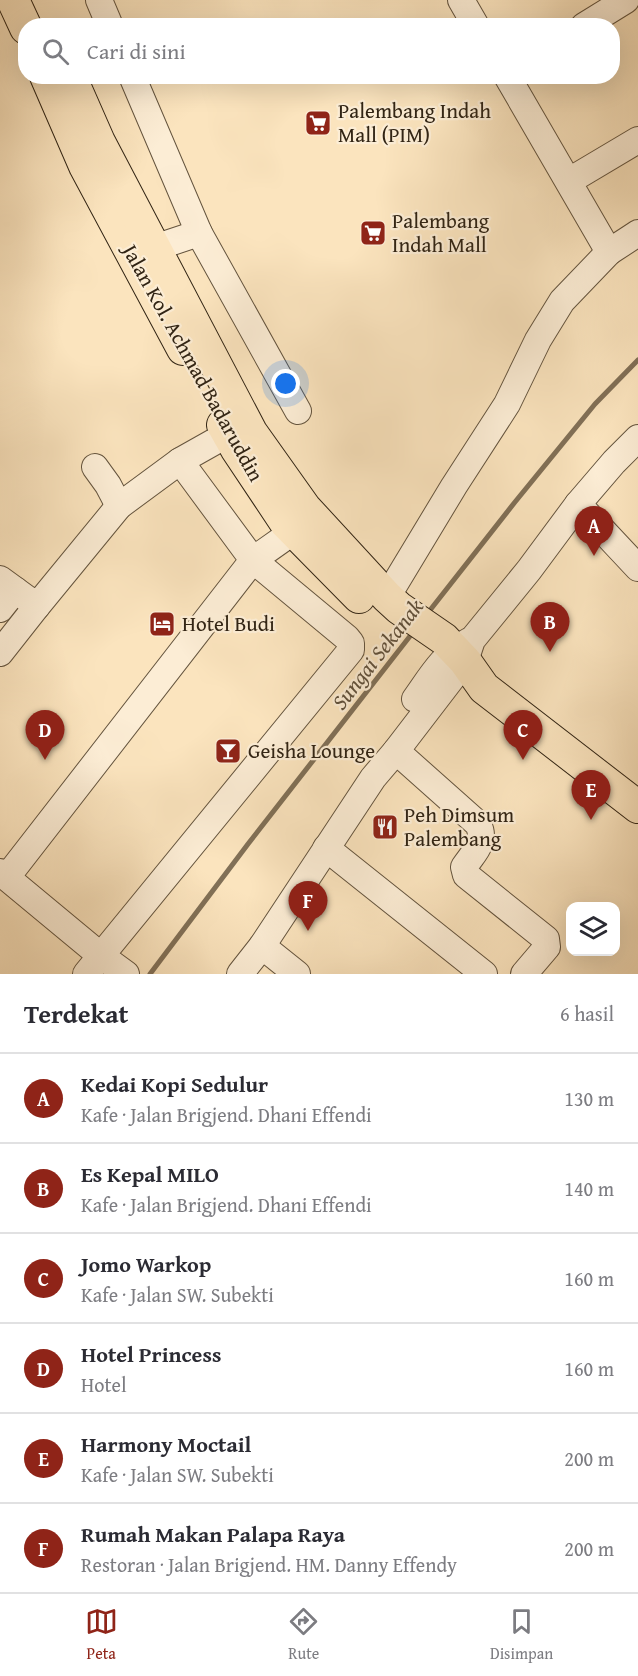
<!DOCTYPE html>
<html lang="id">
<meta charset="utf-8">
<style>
body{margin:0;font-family:"Gentium Book Plus",serif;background:#f2f2f3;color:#2b2b33}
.controls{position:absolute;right:18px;bottom:18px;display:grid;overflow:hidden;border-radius:12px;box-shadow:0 6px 24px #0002}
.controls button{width:54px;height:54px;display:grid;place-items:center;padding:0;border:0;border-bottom:2px solid #e1e1e2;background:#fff;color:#2b2b33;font:30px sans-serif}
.you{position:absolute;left:286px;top:384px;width:21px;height:21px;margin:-15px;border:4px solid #fff;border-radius:50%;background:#1a73e8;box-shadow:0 0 0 9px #1a73e833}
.badge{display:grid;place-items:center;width:39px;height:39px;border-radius:50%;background:#8f2418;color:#fff;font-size:20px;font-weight:700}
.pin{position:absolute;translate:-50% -50px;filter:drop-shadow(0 2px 3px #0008)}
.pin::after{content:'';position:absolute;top:32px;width:21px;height:18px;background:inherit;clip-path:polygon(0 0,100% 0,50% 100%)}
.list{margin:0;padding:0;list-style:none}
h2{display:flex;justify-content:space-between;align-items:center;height:78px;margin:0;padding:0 24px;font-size:26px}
h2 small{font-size:20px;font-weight:400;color:#7c7c81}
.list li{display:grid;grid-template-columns:39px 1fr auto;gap:18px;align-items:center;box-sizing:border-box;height:90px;padding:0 24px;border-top:2px solid #e1e1e2}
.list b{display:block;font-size:22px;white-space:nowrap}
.list p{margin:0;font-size:20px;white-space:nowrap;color:#7c7c81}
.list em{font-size:20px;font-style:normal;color:#7c7c81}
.icon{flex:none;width:33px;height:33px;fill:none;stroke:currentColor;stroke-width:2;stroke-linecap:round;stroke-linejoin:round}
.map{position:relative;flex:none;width:638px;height:974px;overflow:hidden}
.search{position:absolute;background:#fff;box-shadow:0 6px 24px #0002;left:18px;right:18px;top:18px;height:66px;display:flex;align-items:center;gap:15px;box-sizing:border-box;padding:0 21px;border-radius:24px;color:#7c7c81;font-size:22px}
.sheet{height:618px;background:#fff}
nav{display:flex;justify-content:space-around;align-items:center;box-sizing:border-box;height:84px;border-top:2px solid #e1e1e2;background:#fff;font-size:16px;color:#7c7c81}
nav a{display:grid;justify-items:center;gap:3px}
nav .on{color:#8f2418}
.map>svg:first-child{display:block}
</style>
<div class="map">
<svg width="638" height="974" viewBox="0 0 638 974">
<rect width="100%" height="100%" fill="#fbe4be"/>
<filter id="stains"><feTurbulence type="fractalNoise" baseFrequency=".00333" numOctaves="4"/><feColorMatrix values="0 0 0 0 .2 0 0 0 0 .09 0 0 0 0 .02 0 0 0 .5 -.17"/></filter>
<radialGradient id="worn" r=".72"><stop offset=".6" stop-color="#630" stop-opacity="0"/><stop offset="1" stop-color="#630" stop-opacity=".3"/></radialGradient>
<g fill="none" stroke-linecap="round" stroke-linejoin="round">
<g stroke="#817057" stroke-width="5">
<polyline points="427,614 515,502 595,404 638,360"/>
<polyline points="150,974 248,844 414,631"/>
</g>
<defs>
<g id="minor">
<polyline points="99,0 110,26"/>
<polyline points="461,0 476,26"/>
<polyline points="584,26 626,0"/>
<polyline points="132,76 199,233 298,411"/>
<polyline points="507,76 609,252 638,233"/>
<polyline points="569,181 638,140"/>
<polyline points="154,248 199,233"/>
<polyline points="95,467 108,485 119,506"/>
<polyline points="578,504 638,568"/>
<polyline points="253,560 294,531"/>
<polyline points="0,579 37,606 119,506 180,461 228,434"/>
<polyline points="387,597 454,486 507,404 538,340 562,301 609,252"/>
<polyline points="0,609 15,590"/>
<polyline points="0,653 37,606"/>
<path d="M415,699C432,675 443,655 469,641"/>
<path d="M396,751L478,824C487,842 474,852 464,867L466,875L546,939L547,947L524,974"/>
<polyline points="326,848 484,974"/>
<polyline points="0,872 100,955 126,974"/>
<polyline points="7,877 253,560 180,461"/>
<polyline points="262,946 297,974"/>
<polyline points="86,974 351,650 351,643 347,638 253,560"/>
<polyline points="240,974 262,946 373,778 396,751 465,661 472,640 529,570 578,504 614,462 638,438"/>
</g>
<g id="major">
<polyline points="13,0 26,28"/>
<polyline points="46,76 85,166 183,349"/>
<polyline points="70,76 99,142 251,432 305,508 387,597 399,608 444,639 465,661 484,688 638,807"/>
<polyline points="223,425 236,448 286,523 359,597"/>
</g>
</defs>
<use href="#minor" stroke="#64543e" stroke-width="28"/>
<use href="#major" stroke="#312414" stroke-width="34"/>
<use href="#minor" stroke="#fcedd5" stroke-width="26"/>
<use href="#major" stroke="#fbe4be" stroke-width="32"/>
</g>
<defs>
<symbol id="supermarket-square" viewBox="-11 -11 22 22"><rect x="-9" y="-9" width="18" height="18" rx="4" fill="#8f2418" stroke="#fcedd5"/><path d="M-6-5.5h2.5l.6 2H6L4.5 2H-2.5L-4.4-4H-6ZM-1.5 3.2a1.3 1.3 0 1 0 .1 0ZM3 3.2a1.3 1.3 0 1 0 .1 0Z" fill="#fff"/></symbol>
<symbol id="hotel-square" viewBox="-11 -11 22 22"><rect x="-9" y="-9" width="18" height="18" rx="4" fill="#8f2418" stroke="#fcedd5"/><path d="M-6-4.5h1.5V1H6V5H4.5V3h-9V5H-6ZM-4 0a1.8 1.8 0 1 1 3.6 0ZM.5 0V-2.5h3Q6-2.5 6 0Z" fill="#fff"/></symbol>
<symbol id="bar-square" viewBox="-11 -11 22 22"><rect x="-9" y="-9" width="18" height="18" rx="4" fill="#8f2418" stroke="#fcedd5"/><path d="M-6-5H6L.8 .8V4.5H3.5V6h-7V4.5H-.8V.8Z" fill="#fff"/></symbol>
<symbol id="restaurant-square" viewBox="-11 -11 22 22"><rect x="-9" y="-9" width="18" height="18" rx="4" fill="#8f2418" stroke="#fcedd5"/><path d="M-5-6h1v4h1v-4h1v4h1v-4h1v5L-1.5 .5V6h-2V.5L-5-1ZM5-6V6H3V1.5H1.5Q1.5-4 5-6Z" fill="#fff"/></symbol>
</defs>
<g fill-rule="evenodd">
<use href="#supermarket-square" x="303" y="108" width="30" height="30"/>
<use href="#supermarket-square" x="358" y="218" width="30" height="30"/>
<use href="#hotel-square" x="147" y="609" width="30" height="30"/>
<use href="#bar-square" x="213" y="736" width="30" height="30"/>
<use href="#restaurant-square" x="370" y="812" width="30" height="30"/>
</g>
<g text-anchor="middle" stroke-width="4.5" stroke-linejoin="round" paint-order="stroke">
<g font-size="21" fill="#312414" stroke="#fcedd5" text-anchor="start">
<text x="338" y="118">Palembang Indah<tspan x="338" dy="24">Mall (PIM)</tspan></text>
<text x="392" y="228">Palembang<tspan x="392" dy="24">Indah Mall</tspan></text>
<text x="182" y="631">Hotel Budi</text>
<text x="248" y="758">Geisha Lounge</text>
<text x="404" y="822">Peh Dimsum<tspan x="404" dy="24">Palembang</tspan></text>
</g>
<g font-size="21" fill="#312414" stroke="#fcedd5">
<text transform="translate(193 363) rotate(61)" y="7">Jalan Kol. Achmad Badaruddin</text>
</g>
<g font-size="22" font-style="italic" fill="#60503b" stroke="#fcedd5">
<text transform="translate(377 654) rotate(-52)" y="8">Sungai Sekanak</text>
</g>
</g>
<rect width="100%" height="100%" filter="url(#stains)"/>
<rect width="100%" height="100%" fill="url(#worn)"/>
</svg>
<div class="controls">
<button><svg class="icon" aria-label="layers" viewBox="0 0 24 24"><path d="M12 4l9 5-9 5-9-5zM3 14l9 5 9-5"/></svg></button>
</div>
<div class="you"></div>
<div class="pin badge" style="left:594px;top:556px">A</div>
<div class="pin badge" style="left:550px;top:652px">B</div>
<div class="pin badge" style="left:523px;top:760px">C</div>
<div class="pin badge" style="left:45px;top:760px">D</div>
<div class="pin badge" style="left:591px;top:820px">E</div>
<div class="pin badge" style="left:308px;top:931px">F</div>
<div class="search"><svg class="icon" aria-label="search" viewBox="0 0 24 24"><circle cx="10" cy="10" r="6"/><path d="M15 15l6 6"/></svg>Cari di sini</div>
</div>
<section class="sheet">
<h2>Terdekat<small>6 hasil</small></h2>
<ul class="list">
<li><span class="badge">A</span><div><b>Kedai Kopi Sedulur</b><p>Kafe · Jalan Brigjend. Dhani Effendi</p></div><em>130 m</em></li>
<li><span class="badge">B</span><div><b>Es Kepal MILO</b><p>Kafe · Jalan Brigjend. Dhani Effendi</p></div><em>140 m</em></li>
<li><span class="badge">C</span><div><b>Jomo Warkop</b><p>Kafe · Jalan SW. Subekti</p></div><em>160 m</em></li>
<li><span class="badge">D</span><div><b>Hotel Princess</b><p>Hotel</p></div><em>160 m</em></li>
<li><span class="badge">E</span><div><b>Harmony Moctail</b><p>Kafe · Jalan SW. Subekti</p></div><em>200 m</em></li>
<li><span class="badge">F</span><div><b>Rumah Makan Palapa Raya</b><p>Restoran · Jalan Brigjend. HM. Danny Effendy</p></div><em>200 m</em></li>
</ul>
</section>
<nav>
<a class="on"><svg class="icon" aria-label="map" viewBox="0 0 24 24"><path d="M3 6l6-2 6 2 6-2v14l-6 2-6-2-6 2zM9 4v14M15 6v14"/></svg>Peta</a>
<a><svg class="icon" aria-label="directions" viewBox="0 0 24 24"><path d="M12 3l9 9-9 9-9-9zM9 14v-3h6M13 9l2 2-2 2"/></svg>Rute</a>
<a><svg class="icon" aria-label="saved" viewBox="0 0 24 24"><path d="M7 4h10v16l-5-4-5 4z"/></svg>Disimpan</a>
</nav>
